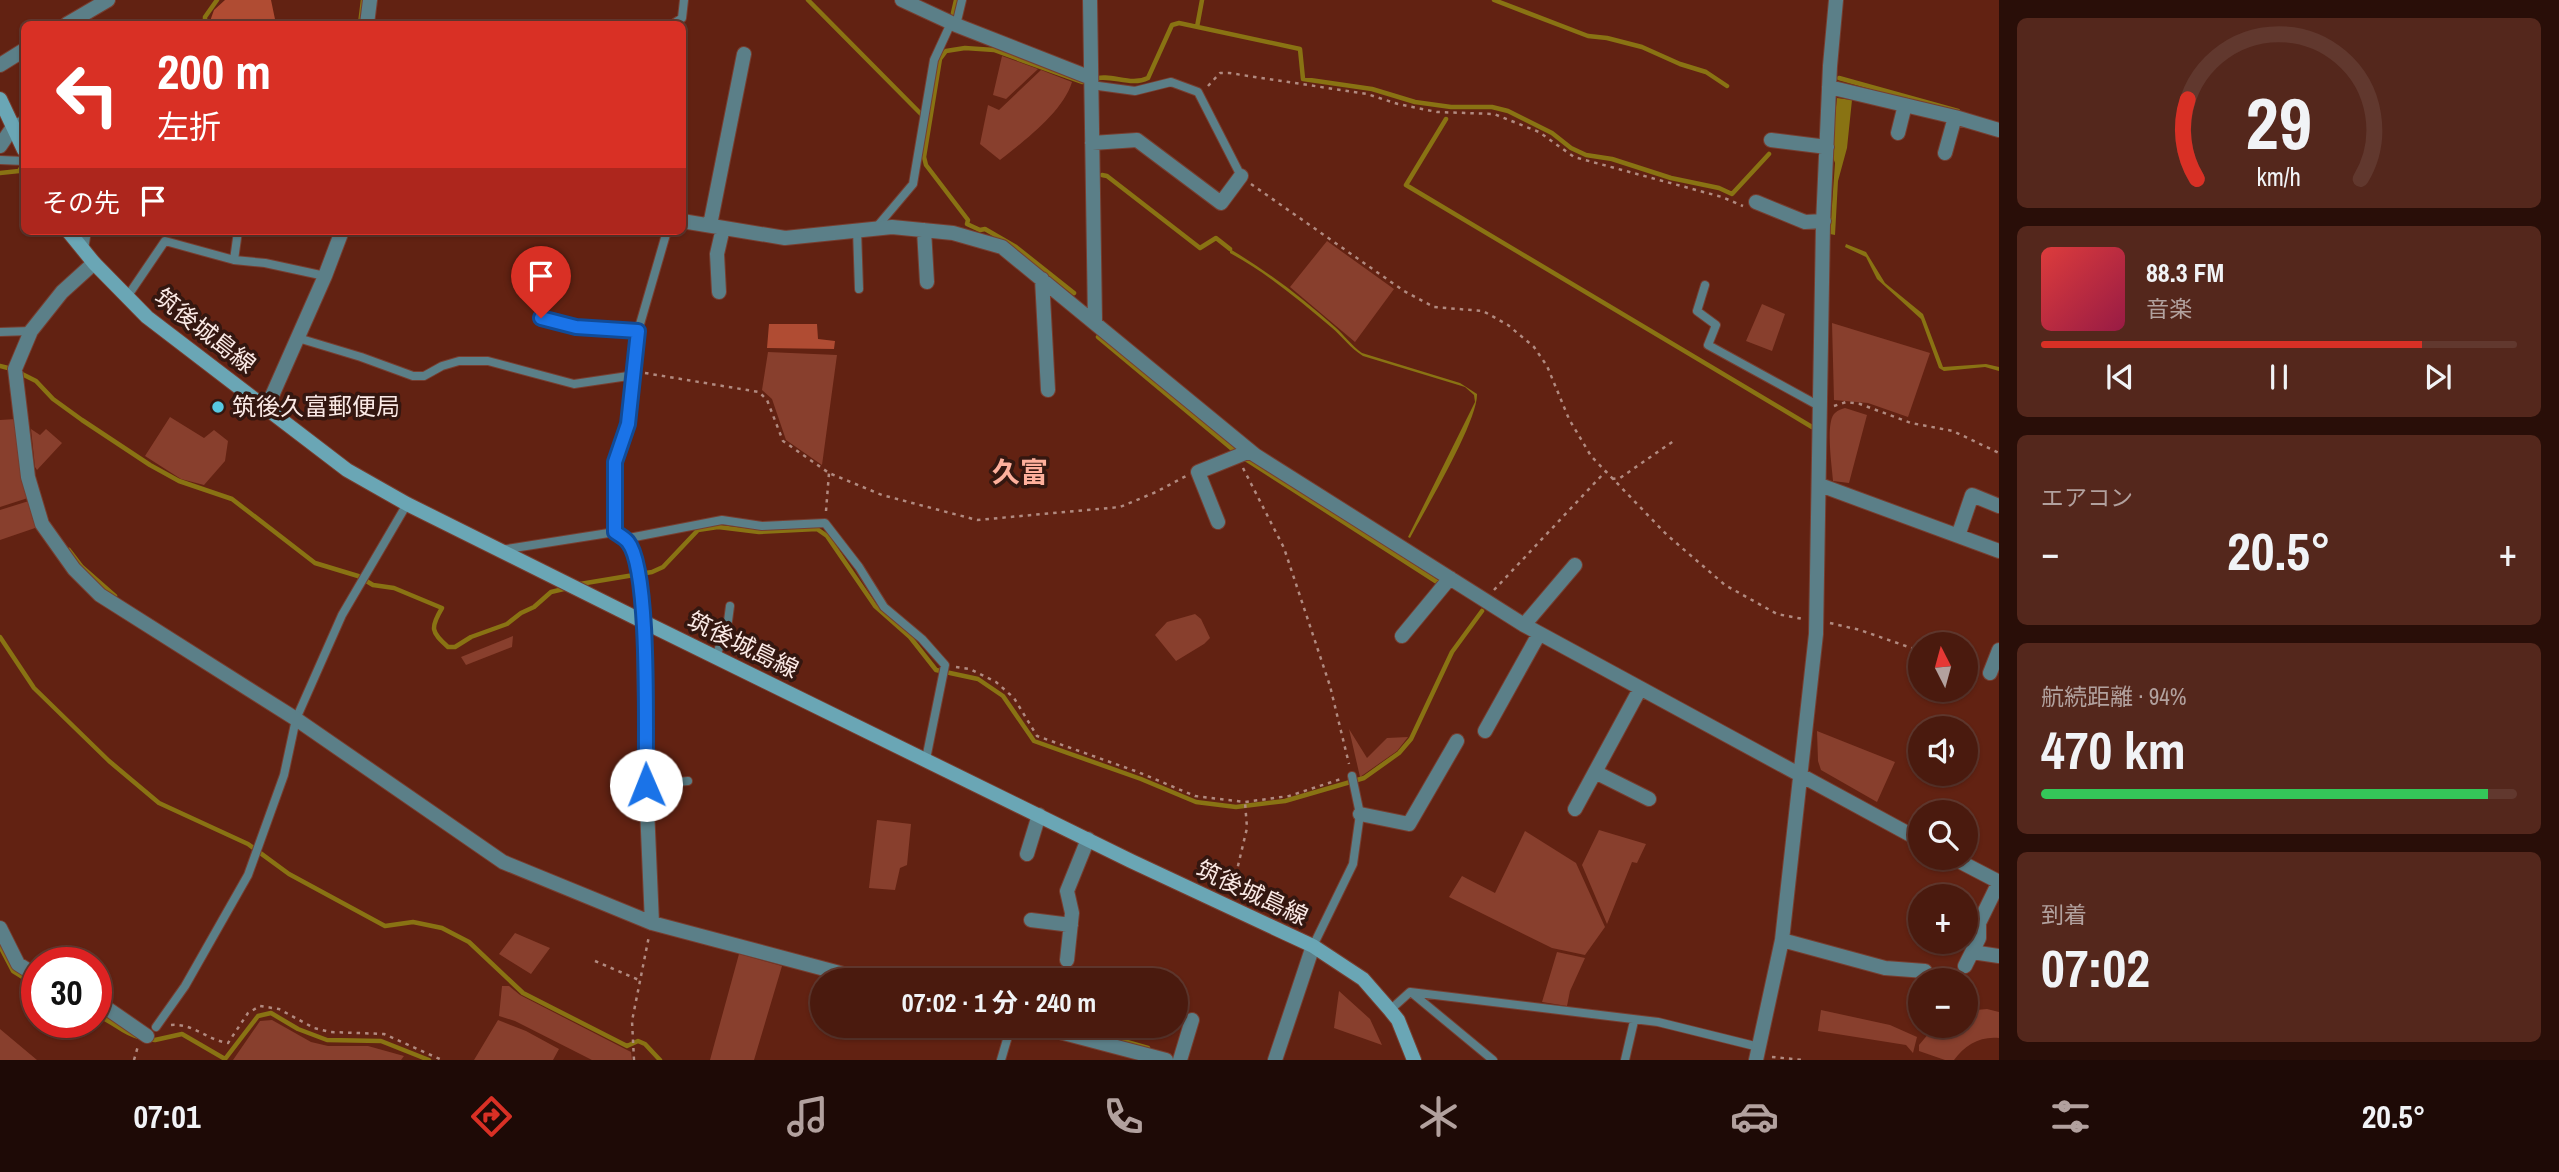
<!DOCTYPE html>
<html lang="ja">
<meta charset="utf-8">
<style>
:root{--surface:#4a1a0e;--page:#54271c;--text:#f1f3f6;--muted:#b2a19e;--line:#61382e;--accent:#d93025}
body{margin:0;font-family:"Archivo Narrow","Noto Sans JP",sans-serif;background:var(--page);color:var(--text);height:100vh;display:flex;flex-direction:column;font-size:26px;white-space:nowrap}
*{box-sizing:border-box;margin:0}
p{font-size:23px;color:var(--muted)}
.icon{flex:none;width:38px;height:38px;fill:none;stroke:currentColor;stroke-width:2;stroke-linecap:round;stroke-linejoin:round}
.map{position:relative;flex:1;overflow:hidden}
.side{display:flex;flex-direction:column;gap:18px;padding:18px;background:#290e08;width:560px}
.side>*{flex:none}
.hud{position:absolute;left:21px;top:21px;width:665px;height:214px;border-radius:10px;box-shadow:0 2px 5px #0004,0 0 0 2px var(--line);background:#d93025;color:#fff;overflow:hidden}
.needle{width:46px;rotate:354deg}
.controls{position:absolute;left:1908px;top:632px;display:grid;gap:14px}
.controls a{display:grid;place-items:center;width:70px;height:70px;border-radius:50%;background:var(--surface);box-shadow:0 2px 5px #0004,0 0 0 2px var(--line);font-size:35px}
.speed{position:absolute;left:21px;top:947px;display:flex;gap:14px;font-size:35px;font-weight:700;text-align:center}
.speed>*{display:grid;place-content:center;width:91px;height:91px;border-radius:50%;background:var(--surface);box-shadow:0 2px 5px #0004,0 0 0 2px var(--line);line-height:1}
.speed .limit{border:10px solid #d22;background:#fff;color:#111}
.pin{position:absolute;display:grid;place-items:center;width:60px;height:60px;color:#fff;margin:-72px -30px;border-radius:50% 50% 50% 0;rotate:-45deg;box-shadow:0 0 7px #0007}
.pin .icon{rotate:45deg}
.me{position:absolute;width:77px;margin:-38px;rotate:359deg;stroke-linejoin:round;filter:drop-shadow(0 0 5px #0008)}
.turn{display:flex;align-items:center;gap:24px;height:147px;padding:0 21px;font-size:32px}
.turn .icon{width:91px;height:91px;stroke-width:2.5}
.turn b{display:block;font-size:49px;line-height:60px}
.then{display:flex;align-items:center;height:66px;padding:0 21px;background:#0003;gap:14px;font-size:26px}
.big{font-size:52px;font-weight:700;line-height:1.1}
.side .card{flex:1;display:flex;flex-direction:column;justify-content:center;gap:10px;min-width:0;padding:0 24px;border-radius:10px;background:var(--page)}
.side .dial{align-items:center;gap:0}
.dial svg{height:182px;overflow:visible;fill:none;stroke:var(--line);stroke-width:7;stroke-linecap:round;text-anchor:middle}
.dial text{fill:var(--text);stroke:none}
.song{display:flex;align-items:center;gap:21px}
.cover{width:84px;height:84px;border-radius:10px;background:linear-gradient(135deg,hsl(0 70% 55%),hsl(340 70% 35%))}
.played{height:7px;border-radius:4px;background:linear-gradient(90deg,var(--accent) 80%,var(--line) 80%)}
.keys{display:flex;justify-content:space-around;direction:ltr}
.heat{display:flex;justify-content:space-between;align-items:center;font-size:38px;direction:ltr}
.charge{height:10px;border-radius:5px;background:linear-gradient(90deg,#34c759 94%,var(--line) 0)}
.trip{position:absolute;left:810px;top:968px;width:378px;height:70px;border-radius:35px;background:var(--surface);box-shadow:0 2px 5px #0004,0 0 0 2px var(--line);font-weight:700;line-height:70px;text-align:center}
.tabs{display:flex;height:112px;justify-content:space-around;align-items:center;background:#1e0a06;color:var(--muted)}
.tabs .icon{width:49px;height:49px}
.tabs .active{color:var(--accent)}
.tabs b{font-size:32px;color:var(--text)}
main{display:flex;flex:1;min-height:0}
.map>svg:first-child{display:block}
.green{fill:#883f2d}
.forest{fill:#b04c33}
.water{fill:#897313}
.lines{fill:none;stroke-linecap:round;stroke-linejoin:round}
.stream{stroke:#897313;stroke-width:4.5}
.lane-casing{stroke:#773e30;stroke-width:10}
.street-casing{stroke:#773e30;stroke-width:16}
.secondary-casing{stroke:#773e30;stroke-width:16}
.path{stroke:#b18a80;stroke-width:2.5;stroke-dasharray:3.5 5;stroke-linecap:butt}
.lane{stroke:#5b7f88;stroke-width:8}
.street{stroke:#5b7f88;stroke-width:14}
.secondary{stroke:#6aa6b5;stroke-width:14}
.route-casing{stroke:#114b97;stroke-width:18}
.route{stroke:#1a73e8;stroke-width:12}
.poi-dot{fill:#57c9e2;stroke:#341710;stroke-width:2.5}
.labels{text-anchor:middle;stroke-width:7;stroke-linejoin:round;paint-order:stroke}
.street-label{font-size:24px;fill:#fae9e5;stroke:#341710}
.poi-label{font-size:24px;fill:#fae9e5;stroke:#341710;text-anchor:start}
.quarter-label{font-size:28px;font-weight:bold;fill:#feb09c;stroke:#341710}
</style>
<main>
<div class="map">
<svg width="1999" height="1060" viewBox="0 0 1999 1060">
<rect width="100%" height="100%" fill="#622212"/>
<!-- green -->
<path class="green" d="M1002,56L1038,69L1006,99L993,95Z
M1041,70L1072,82C1063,112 1024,141 1000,160L980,144L988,105L999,110Z
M1327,241L1394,289L1355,342L1290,287Z
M1762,304L1785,314L1772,351L1746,341Z
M1832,323L1930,353L1908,417L1868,403L1834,400Z
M768,352L837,355L822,465L786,440L772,399L762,390Z
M1845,408L1867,415L1849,483L1833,481C1832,467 1825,421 1835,413C1838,410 1842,409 1845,408Z
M170,417L204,438L214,430L228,441L225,461L204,485L181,479L145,456Z
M16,419L31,497L0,507V420Z
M31,429L40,435L46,429L62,443L37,470L35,467Z
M32,500L38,527L0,540V510Z
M1195,614L1201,619L1210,638L1204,644L1176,661L1155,635L1167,622Z
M513,636L512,647L466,665L461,657Z
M1349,729L1367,758L1387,738L1408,737L1397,751L1360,777Z
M1817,731L1895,762L1877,802L1821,770L1818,761Z
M877,820L911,824L907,865L900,868L895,890L869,888Z
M1599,830L1646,844L1637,863L1632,862L1607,924L1582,865Z
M1525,831L1576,863L1605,927L1585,955L1552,948L1449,897L1462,876L1495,893Z
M515,933L550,948L531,974L499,954Z
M1557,952L1585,958L1570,991L1567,1006L1542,1002Z
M739,954L782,966L754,1060H710Z
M502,986H509L520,995L631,1052L632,1060H592L515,1021L499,1016Z
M1339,991L1370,1019L1382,1045L1334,1028Z
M1987,1009L1999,1012V1038C1980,1036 1965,1045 1954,1060H1945L1919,1051V1045L1935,1026H1965V1011Z
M1821,1010L1890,1025L1917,1037L1913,1053L1906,1045L1818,1031Z
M272,1020L311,1042L328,1046H368L404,1056L401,1060H233L260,1021Z
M498,1020L526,1031L559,1049L553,1060H474Z
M0,1029L37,1060H0Z"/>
<!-- forest -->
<path class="forest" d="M225,0H271L276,24H209L214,10Z
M769,324H817L818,339L835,341L834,349L767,348Z"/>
<!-- water -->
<path class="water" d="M1837,98L1852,100L1847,148L1838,181L1835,235L1830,234L1835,163L1831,152Z
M1846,244L1866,252L1885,283L1923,314L1943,367L1986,364L1999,367V371L1985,367L1944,371L1939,368L1921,319L1877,279L1866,257L1845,247Z
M1230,249C1267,271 1303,298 1335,327C1344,335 1351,345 1362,353L1460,383L1477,394C1478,421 1425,510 1410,538L1408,537L1475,402L1474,395L1465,387L1363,356C1350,348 1343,337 1331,327C1299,300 1267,273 1230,253Z"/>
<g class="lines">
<!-- stream -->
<path class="stream" d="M808,0L921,114
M1494,0L1588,36L1607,38L1642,47L1680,64L1706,72L1727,86
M953,13L956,0
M205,24V17L217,0
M360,24L363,0
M1197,27L1202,0
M1839,78L1958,111
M1093,79C1111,73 1130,87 1148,78L1172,25L1179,23L1300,49L1303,79L1372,89L1415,102L1451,107H1492L1508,111L1552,133L1571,148L1586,155L1612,159L1671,178L1719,188L1732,194L1769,154
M1446,119L1406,185L1812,427
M0,173L19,171L24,163
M1102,175L1107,176L1200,248L1216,238L1230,249
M1074,293L1016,247L985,229L980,230L967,224L968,220L926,165L924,157L940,59L946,51L965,48L994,50L1082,82L1085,81
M1098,337L1237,453
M0,366L8,368
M22,374L36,381L53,399L82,420L150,465L179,481L232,499L315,563L358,576L373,585L394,588L442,608C430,628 431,632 448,647H455L471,637L507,624L521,613L534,607L551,592L568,588
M1244,458L1437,582
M69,550L82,567L115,596
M580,584L652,572L663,567L698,530L718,527L759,532L817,529L827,536L875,606L910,637L936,670L978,679L1003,696L1034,741L1141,779L1196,802L1236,807L1285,801L1364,778L1399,753L1411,739L1452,652L1482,611
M0,637L34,688L109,761L159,803L248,844L289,874L385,926L413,922L442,928L469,942L523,993L627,1046L638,1041L645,1044L660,1060
M0,946L13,971L37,986
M868,975L887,980
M96,1015C112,1020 123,1034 139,1037
M1071,1026L1148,1048
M147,1039L155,1040L182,1034L225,1059L258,1016L271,1013L298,1029L327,1040L381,1041L429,1060"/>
<defs>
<path id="lane" d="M673,24L682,18L684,0
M956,25L962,0
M1091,85L1135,91L1171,82L1198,92L1241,176
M0,160L24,161
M875,229L913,184L934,60L951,23
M857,230L859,289
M84,249L87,231
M234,260L238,231
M1705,285L1697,311L1716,325L1708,345L1821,407
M127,297L165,241L234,260L265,263L325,276
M540,318L576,327L638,331
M0,332L31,331
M298,338L361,357L413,376H424L442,366L459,361H488L574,384L635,375
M615,532V462L628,424L638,331L667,231
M624,539L722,520L762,526L825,523L859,567L884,607L922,639L945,665L926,759
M501,550L615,532L629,543L638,574L644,622
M716,657L728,621L730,606
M646,785L688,781
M1313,946L1353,864L1360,814L1352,776
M1412,993L1493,1060
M1390,1010L1410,992L1658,1022L1759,1047
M156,1027L185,986L248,875L284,775L296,719L342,615L407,504
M1001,1060L1011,1026
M1625,1060L1634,1021"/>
<path id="street" d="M902,0L956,25L1091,78
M1090,0L1095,321
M67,24L108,0
M367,24L370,0
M0,65L24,50
M1829,87L1955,117L1999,130
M1898,133L1905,105
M1771,140L1827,147
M1092,143L1137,140L1221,203L1241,176
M0,146L13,127L24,123
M1945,153L1955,117
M1756,202L1805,222L1824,221
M682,221L785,238L892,227L953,233L1002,247L1255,455L1524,625L1920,840
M710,225L744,54
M924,230L927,282
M94,263L62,292L31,331L15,369L28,477L42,524L74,569L100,595L296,719L503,862L652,923L866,980
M1042,279L1048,390
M719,292L717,254L723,228
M267,407L325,276L342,231
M1820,485L1999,551
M1218,522L1198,472L1250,451
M1958,536L1972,495L1999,506
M644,622L646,785L652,923
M1524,625L1575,565
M1402,636L1450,578
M1990,673L1999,650
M1485,731L1539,634
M1595,772L1649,799
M1575,809L1640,689
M1360,814L1409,824L1457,741
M1027,854L1039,815
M1953,858L1999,882
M1031,920L1071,925
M0,928L18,964L37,976
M1782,940L1885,968L1925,971
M1972,952L1999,956
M1067,960L1072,913L1067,891L1088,839
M1965,966L1979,938V923L1999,882
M96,1006L108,1009L147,1036
M1037,1026L1166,1060
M1180,1060L1192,1020
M1275,1060L1313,946
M1756,1060L1782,940L1816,634L1823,224L1830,66L1836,0"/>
<path id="secondary" d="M0,99L24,150
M68,231L94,263L147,317L347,470L407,504L644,622L1131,861L1313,946L1363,979L1390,1010L1398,1020L1414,1060"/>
</defs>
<!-- lane casing -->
<use href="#lane" class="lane-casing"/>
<!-- street casing -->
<use href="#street" class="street-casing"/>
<!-- secondary casing -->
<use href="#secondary" class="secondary-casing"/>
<!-- path -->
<path class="path" d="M1208,86L1220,73H1229L1367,94L1398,104L1437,112L1494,114L1539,132L1574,157L1722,197L1743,206
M1251,184L1404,291L1434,307L1483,311L1508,325L1534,347L1547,366L1569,419L1591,456L1667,535L1725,585L1777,614L1803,619
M645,373L759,392L767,400L783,441L829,473L882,495L977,520L1120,507L1156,492L1186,476
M1834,406L1846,402L1860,404L1911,423L1953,431L1999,453
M1243,468L1284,548L1330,686L1349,764
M1612,479L1620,478L1675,440
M826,511L829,473
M1494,590L1605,472
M1830,623L1860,630L1920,651
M956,667L970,669L996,682L1014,698L1037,736L1138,772L1195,796L1245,802L1289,796L1341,779
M1965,667L1975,671
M1232,891L1247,828L1245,802
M595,961L639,980
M171,1025C193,1023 207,1040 228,1043L248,1013L260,1006L279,1009L314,1028L330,1032L384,1034L442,1060
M1772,1057L1804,1060
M134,1060L138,1046
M634,1060L632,1021L649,936"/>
<!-- lane -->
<use href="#lane" class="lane"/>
<!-- street -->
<use href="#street" class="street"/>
<!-- secondary -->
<use href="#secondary" class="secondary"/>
</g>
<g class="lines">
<defs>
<path id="route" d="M541,318L576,327L638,331L628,424L615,462V532C619,535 625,538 628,542C651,570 645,742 646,785"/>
</defs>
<!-- route casing -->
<use href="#route" class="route-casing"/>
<!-- route -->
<use href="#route" class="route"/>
</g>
<!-- markers -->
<circle class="poi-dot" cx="218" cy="407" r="7"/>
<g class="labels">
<!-- street labels -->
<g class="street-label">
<text transform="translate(205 331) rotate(38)" y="8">筑後城島線</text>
<text transform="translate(743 645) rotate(26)" y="8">筑後城島線</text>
<text transform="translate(1252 893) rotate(25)" y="8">筑後城島線</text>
</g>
<!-- poi labels -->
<g class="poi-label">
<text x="232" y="415">筑後久富郵便局</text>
</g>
<!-- quarter labels -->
<g class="quarter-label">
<text x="1020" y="482">久富</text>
</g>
</g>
</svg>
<div class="controls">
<a><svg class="needle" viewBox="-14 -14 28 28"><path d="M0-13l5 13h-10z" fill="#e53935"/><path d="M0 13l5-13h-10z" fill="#b2a19e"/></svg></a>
<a><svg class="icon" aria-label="sound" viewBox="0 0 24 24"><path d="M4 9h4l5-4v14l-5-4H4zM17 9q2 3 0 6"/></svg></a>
<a><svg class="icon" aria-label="search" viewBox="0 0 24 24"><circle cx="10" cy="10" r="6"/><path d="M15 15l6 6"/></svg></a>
<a>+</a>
<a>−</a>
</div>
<div class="speed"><div class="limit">30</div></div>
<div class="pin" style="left:541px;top:318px;background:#d93025"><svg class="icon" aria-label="arrive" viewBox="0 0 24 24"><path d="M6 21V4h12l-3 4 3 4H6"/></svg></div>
<svg class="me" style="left:646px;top:785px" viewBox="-20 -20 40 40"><circle r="19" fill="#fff"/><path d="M0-13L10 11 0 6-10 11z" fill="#1a73e8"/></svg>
<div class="trip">07:02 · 1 分 · 240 m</div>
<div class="hud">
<div class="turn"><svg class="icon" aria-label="left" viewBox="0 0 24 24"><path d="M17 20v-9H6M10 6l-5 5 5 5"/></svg><div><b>200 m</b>左折</div></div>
<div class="then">その先<svg class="icon" aria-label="arrive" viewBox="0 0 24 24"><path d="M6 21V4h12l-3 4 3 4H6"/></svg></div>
</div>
</div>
<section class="side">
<div class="card dial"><svg viewBox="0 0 100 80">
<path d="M14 69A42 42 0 1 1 86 69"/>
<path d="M14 69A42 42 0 0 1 10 34" stroke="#d93025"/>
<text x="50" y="56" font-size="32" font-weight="700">29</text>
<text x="50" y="72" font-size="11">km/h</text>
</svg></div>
<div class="card">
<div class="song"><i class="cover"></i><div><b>88.3 FM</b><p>音楽</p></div></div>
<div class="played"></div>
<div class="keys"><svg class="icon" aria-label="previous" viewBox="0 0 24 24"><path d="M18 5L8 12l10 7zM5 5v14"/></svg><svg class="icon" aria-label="pause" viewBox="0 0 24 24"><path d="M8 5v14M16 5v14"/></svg><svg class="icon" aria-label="next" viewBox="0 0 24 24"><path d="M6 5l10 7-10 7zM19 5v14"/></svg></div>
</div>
<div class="card"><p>エアコン</p>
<div class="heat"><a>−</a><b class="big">20.5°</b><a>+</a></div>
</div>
<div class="card"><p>航続距離 · 94%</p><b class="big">470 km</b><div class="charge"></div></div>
<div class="card"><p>到着</p><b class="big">07:02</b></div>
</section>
</main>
<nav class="tabs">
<b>07:01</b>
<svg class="icon active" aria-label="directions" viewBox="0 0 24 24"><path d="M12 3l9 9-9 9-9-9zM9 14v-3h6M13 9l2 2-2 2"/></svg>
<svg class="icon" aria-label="music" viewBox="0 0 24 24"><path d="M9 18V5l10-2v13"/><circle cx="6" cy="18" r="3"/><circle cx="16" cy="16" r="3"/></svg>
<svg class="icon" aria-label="phone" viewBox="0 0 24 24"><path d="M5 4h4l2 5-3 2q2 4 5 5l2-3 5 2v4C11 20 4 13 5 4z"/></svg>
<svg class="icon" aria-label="climate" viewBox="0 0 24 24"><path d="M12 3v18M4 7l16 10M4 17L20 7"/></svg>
<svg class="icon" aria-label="car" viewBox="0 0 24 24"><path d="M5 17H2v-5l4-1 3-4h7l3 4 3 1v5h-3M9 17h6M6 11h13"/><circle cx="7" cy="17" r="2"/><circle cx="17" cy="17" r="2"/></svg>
<svg class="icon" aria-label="filters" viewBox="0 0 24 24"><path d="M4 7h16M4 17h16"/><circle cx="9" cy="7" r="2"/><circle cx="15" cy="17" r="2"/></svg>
<b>20.5°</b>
</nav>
